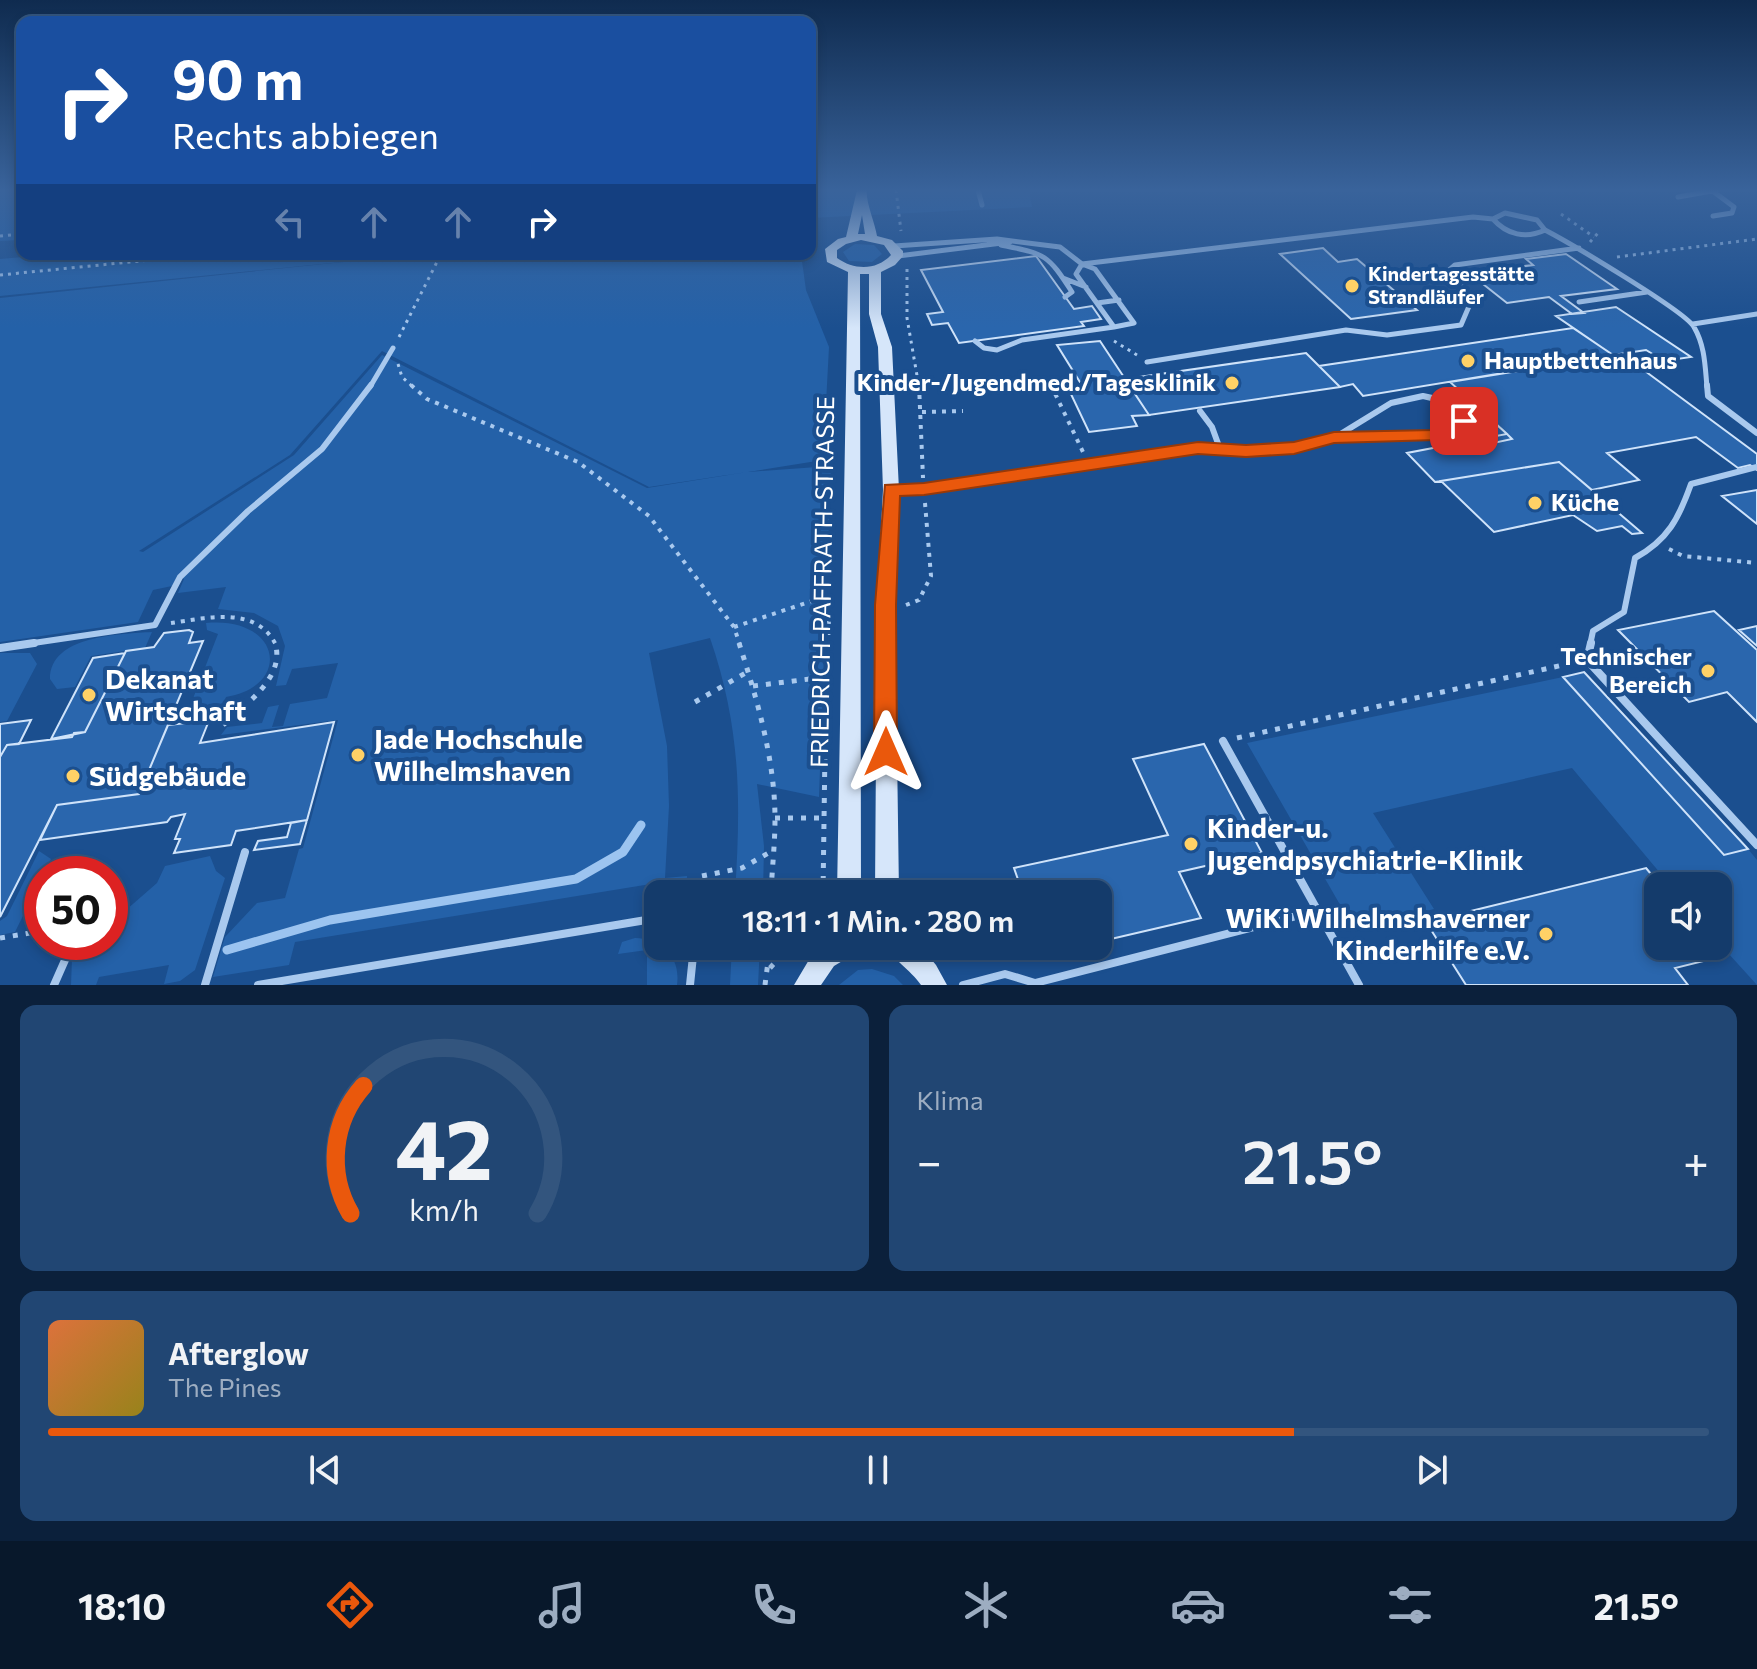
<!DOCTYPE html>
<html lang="de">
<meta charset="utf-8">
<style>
:root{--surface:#143b6b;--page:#214673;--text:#f1f3f6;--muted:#9dadc1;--line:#33557e;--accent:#ea580c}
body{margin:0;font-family:Commissioner,sans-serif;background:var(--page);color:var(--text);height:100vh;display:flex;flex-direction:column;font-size:30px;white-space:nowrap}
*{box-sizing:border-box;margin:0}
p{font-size:26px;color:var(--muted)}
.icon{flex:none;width:44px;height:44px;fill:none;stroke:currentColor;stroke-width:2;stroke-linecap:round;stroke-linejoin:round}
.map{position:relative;height:985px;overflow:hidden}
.details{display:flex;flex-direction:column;gap:20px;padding:20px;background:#0b203b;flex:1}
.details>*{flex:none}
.hud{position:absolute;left:16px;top:16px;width:800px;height:244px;border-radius:16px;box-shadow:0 4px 12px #0003,0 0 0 2px var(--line);background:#1a4fa0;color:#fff;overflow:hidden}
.buttons{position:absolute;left:1644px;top:872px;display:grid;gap:16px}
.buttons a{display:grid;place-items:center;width:88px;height:88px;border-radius:16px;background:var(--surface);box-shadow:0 4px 12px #0003,0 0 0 2px var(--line);font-size:40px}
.speed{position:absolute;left:24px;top:856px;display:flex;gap:16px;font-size:40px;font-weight:700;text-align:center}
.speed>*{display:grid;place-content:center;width:104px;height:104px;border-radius:50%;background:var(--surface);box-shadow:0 4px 12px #0003,0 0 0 2px var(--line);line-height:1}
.speed .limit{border:12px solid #d22;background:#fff;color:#111}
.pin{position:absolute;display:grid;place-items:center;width:68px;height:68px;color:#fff;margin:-34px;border-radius:16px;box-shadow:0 4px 12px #0006}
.me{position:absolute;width:88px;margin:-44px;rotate:0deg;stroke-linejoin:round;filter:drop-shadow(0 0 6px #0008)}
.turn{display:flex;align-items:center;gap:28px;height:168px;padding:0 24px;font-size:36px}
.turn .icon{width:104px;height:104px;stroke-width:2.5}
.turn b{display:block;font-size:56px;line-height:68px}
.lanes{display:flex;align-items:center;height:76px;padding:0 24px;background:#0003;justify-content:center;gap:40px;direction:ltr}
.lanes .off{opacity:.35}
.big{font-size:60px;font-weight:600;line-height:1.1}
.details .card{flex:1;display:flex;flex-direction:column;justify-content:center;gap:12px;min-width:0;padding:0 28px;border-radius:16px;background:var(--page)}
.details .dial{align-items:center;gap:0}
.dial svg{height:208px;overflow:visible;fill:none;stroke:var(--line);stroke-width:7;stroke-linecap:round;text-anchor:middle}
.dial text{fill:var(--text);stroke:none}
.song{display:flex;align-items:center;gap:24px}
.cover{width:96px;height:96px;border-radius:12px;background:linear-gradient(135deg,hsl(20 70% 55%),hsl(50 70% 35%))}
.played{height:8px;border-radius:4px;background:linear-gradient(90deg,var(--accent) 75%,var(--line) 75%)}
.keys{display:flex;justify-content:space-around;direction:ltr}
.heat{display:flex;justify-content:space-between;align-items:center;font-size:44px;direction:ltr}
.details .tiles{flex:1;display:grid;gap:20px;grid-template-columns:1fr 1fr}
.card:last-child{grid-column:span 2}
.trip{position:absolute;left:644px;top:880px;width:468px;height:80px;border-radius:16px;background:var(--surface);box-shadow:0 4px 12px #0003,0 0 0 2px var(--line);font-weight:600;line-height:80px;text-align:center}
.dock{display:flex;height:128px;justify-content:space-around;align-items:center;background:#08182b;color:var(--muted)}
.dock .icon{width:56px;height:56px}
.dock .on{color:var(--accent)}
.dock b{font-size:36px;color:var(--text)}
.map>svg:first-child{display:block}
.green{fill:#2461a8;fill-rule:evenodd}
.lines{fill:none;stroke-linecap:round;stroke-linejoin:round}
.stream-far1{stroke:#9cc4f0;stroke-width:5}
.stream{stroke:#9cc4f0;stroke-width:9}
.building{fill:#2a66ad;stroke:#cfe3fa;stroke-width:2}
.path-far2{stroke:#a9c9ee;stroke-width:3;stroke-dasharray:3 5;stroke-linecap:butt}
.path-far1{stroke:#a9c9ee;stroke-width:4;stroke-dasharray:4 6;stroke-linecap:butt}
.path{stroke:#a9c9ee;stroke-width:5;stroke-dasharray:5 8;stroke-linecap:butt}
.service-far2{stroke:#a9c9ee;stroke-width:5}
.service-far1{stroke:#a9c9ee;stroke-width:6}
.service{stroke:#a9c9ee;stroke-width:8}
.secondary{fill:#d6e6fa;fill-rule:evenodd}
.route{fill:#ea580c;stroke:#983908;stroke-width:2}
.poi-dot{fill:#ffd166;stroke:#1b4f8f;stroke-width:3}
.labels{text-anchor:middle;stroke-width:8;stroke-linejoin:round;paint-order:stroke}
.far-poi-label{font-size:20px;font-weight:bold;fill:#fff;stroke:#1b4f8f;text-anchor:start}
.poi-label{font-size:24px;font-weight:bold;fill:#fff;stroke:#1b4f8f;text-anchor:start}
.street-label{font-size:24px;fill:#fff;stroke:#1b4f8f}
.near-poi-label{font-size:28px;font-weight:bold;fill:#fff;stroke:#1b4f8f;text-anchor:start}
</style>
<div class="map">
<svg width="1757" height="985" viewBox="0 0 1757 985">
<rect width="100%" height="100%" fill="#1b4f8f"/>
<!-- green -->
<path class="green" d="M0,190H22V240L0,241Z
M810,190H1029L1032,207L810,218Z
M855,244L874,245L882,254L872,262L849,261L843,252Z
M57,254H801L806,290L829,347L823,460L748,472L831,466L819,797L757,784L764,846L763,894H735C741,800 741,728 710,638L649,653L667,746L669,806L665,878L687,876L686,894H664L663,882L295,942L289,965L213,977L225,937L257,903L285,898L299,849L303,848L338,720L221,735L227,727L262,723L268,707L279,705L272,727L283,726L290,704L327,698L338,663L292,669L286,685L276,686L285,646L278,626L254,613L218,609L226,587L178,593L184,579L179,574L172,586L153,590L138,622L0,642V298L372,259L0,296V259ZM382,351L649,487L747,472L647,488L382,355L294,455L143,552L139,551L290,455Z
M206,623C281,616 293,686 226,697L221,710L187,714L218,634L207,630Z
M152,632L145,648L91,656L75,687L57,689L50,679C50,635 121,634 152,632Z
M0,653H30L37,664L7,721L0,722Z
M1563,677L1724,855L1748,849L1757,860V985L1718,942V886H1671L1572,768L1373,813L1434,909L1354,929L1247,743Z
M39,851L51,859L15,932L0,935V921L7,916Z
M210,856L216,871L225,878L195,970L180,981L164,984L169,965L99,977L96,985H71L72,959L91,942H110V924L157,883L165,866Z
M635,938C661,939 681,956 677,985H647V950L618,954L622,942Z
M732,946H760L758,985H730Z
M872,969L894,976L903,985H839L858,970Z"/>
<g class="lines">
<!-- stream-far1 -->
<path class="stream-far1" d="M978,190L982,205"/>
<!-- stream -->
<path class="stream" d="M227,950L330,920L576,879L623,852L641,825"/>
</g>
<!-- building -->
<path class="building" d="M1323,248L1338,262L1357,259L1417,310L1351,319L1280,254Z
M1566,254L1617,289L1561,296L1584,313L1572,314L1549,297L1507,303L1469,273L1533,265L1526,259Z
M1036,256L1074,309L1092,306L1101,319L1081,322L1084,326L959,343L948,323L932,325L927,314L943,312L921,270Z
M1616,307L1691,357L1664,361L1646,350L1613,355L1556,316Z
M1573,328L1613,355L1363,396L1353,384L1340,387L1319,366Z
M1100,341L1149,415L1132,416L1137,426L1089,432L1069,390L1083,387L1057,345Z
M1306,353L1340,387L1149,415L1125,379Z
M1622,354L1757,454V470L1750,465L1738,468L1696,437L1607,453L1639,480L1592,490L1559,462L1435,482L1407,453L1507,434L1450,382Z
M1496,424L1507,434L1512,439L1489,444Z
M1559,462L1642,533L1632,534L1622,526L1597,531L1573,515L1494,532L1441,481Z
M1757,490V524L1722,496Z
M1714,611L1757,650V722L1727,692L1689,702L1618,630Z
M1757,626V646L1739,630Z
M189,630L193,632L189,643L203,641L139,794L57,805L0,917V757L7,745L72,737L74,733L85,732L126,651L154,647L164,633Z
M125,653L85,732L51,739L93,658Z
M1584,672L1748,849L1724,855L1563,677Z
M31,720L19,744L7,745L0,757V724Z
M205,721L208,723L200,743L334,722L307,820L236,831L231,845L174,853L180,839H175L185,814L171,817L167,822L40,840L57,805L139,794L168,725Z
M1204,744L1262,853L1179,872L1201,918L1098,942V894H1023L1014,868L1168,835L1133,759Z
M307,820L300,844L254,850L258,841L287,837L291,823Z
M1646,868L1661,886H1658V946H1711L1720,957L1675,968L1688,985H1466L1426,922Z
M1040,946H1080L1043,954Z"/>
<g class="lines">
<!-- path-far2 -->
<path class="path-far2" d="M896,190L901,231
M1561,214L1594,237
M0,236L22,234
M1590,242L1599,232
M1617,257L1757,239
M907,269V318L919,387
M0,275L210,254
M399,337L441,254
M1114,341L1137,355
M398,364L402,377L413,387
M1052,387L1051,384L1072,381L1078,385"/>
<!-- path-far1 -->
<path class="path-far1" d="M411,385L427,399L578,462L649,516L734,627L740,645
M919,385L923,478
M1051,385L1083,452
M922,412L963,411
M1669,549L1683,556L1757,563
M906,605L919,600L931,576L925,503
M171,623C207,618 256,605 276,645
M734,627L818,599L833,607
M828,645L829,618"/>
<!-- path -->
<path class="path" d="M739,643C757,699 775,760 775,819C775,844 772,869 771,894
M753,686L826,677L828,643
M695,702L749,671
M223,725C245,705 286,677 275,643
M1237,738L1572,663
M775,818H824
M702,876L742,868L772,851
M823,894L826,677
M0,938L42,931
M770,968L790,946
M765,985L770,946"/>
<!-- service-far2 -->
<path class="service-far2" d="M1678,197L1717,190
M1505,213L1537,220L1545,230C1526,239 1507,235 1493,219Z
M1713,216L1732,213L1734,207L1714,192
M1545,230C1568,242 1685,311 1694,327C1705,346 1705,366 1707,387
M1001,245C1045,254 1047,253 1072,292L1065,297
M894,246L997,239L1060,247L1082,264
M898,256L1010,242
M1082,264L1095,269L1134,323L1114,327L1076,274Z
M1082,264L1473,217L1493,219
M1063,278L1086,287
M1579,302L1647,292
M1097,303L1119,300
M1693,324L1757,314
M975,341L984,348L997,350L1022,340L1114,327
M1147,362L1346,330L1387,335L1461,325L1473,297L1447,272L1455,265L1579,248
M370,387L393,348"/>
<!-- service-far1 -->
<path class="service-far1" d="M1707,385L1708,396L1757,433
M1423,396C1439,399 1457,405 1464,421L1461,428L1436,435L1334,438L1391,403Z
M1200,411L1212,427L1220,449
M893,490L924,489L1198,448L1246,451L1294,448L1334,438
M20,645L155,625L180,577L248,511L322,449L371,385
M1590,645L1593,631L1624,612L1635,558C1668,540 1679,518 1691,484L1757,467"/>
<!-- service -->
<path class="service" d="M1591,643L1587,660L1757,845
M0,648L34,643
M1223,741L1359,985
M54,985L73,942
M205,985L245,852
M258,985L658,918
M690,985L694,946
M963,985L1005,974L1035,983L1316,911"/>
<!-- secondary -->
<path class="secondary" d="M857,190H867C865,200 875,223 877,236L892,240L903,251V256L895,265L881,272V314L892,347L899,490L895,605L899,894H875L877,605L883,490L878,347L869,314V274H860L861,894H837L848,272L827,262L825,249L838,239L846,237ZM862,215L865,234H858ZM861,240L884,245L891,255C876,271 854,270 837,258V250L846,244Z
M821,946H858L854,954L834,966L821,985H794L816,948Z
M885,946H920L936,965L947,985H921C911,970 890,957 885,946Z"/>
</g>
<!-- sky -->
<linearGradient id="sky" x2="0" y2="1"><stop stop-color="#0f2b4f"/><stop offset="0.58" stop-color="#39639b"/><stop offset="1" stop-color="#39639b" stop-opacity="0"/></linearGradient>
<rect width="1757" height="328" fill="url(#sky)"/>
<!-- route -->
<path class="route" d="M1464,415L1472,421L1467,432L1436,440L1334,443L1294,454L1246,457L1198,454L924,495L900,496L896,605L897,752L894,759L886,762L877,759L874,752L875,605L885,485L924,483L1198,442L1246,445L1294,442L1334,432L1435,430L1454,424L1458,417Z"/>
<!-- markers -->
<g class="poi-dot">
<circle cx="1352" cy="286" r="8"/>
<circle cx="1468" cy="361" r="8"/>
<circle cx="1232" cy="383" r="8"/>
<circle cx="1535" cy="503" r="8"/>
<circle cx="1708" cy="671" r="8"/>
<circle cx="89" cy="695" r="8"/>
<circle cx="358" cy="755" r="8"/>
<circle cx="73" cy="776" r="8"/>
<circle cx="1191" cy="844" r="8"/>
<circle cx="1546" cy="934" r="8"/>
</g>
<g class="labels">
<!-- far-poi labels -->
<g class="far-poi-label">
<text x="1368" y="281">Kindertagesstätte<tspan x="1368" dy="23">Strandläufer</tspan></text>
</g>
<!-- poi labels -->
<g class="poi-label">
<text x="1484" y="369">Hauptbettenhaus</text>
<text x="1216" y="391" text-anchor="end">Kinder-/Jugendmed./Tagesklinik</text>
<text x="1551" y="511">Küche</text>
<text x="1692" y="665" text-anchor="end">Technischer<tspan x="1692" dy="28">Bereich</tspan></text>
</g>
<!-- street labels -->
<g class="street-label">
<text transform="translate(823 582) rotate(-89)" y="8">FRIEDRICH-PAFFRATH-STRASSE</text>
</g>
<!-- near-poi labels -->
<g class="near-poi-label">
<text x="105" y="689">Dekanat<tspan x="105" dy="32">Wirtschaft</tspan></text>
<text x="374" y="749">Jade Hochschule<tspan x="374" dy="32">Wilhelmshaven</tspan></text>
<text x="89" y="786">Südgebäude</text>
<text x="1207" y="838">Kinder-u.<tspan x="1207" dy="32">Jugendpsychiatrie-Klinik</tspan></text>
<text x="1530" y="928" text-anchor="end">WiKi Wilhelmshaverner<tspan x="1530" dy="32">Kinderhilfe e.V.</tspan></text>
</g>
</g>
</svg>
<div class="buttons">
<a><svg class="icon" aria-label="sound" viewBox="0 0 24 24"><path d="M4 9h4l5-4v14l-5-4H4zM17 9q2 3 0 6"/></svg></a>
</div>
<div class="speed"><div class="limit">50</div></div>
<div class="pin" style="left:1464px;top:421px;background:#d93025"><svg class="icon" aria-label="arrive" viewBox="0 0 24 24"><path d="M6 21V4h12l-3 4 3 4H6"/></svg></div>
<svg class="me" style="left:886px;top:752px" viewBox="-20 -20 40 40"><path d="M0-17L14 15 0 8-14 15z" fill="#ea580c" stroke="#fff" stroke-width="4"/></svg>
<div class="trip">18:11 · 1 Min. · 280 m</div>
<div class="hud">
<div class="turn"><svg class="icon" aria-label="right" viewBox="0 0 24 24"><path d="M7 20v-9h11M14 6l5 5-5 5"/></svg><div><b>90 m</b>Rechts abbiegen</div></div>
<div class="lanes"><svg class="icon off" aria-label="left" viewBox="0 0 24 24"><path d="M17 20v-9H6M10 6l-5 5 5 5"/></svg><svg class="icon off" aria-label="ahead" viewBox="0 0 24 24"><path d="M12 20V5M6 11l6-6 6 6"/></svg><svg class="icon off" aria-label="ahead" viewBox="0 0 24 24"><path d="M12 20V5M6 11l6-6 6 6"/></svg><svg class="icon" aria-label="right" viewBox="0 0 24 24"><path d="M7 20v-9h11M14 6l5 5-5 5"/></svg></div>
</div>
</div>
<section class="details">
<div class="tiles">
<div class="card dial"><svg viewBox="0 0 100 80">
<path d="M14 69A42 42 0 1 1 86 69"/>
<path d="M14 69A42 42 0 0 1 19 20" stroke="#ea580c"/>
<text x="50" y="56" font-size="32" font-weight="700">42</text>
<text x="50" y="72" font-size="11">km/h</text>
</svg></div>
<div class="card"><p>Klima</p>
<div class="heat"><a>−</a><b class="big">21.5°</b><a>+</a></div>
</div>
<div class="card">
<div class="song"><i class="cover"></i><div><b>Afterglow</b><p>The Pines</p></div></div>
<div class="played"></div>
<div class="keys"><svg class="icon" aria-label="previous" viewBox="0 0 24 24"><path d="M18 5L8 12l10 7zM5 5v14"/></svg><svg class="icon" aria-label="pause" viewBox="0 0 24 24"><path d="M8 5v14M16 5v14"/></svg><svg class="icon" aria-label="next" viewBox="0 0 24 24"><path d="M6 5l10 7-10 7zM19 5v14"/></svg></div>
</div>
</div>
</section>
<nav class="dock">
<b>18:10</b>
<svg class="icon on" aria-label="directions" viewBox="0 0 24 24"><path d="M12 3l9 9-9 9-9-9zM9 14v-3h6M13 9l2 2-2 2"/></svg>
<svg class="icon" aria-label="music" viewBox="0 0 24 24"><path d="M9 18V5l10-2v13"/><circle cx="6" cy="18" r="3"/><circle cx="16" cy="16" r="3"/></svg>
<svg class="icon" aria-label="phone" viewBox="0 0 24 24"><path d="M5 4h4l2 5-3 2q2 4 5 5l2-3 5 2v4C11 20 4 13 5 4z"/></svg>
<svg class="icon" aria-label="climate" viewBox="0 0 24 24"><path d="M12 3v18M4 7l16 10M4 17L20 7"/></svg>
<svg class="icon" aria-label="car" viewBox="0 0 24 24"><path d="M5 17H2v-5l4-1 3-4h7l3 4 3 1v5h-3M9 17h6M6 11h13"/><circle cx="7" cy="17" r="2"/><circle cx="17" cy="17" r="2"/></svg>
<svg class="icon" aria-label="filters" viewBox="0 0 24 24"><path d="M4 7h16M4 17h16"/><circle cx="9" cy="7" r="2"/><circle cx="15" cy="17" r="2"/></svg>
<b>21.5°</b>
</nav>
